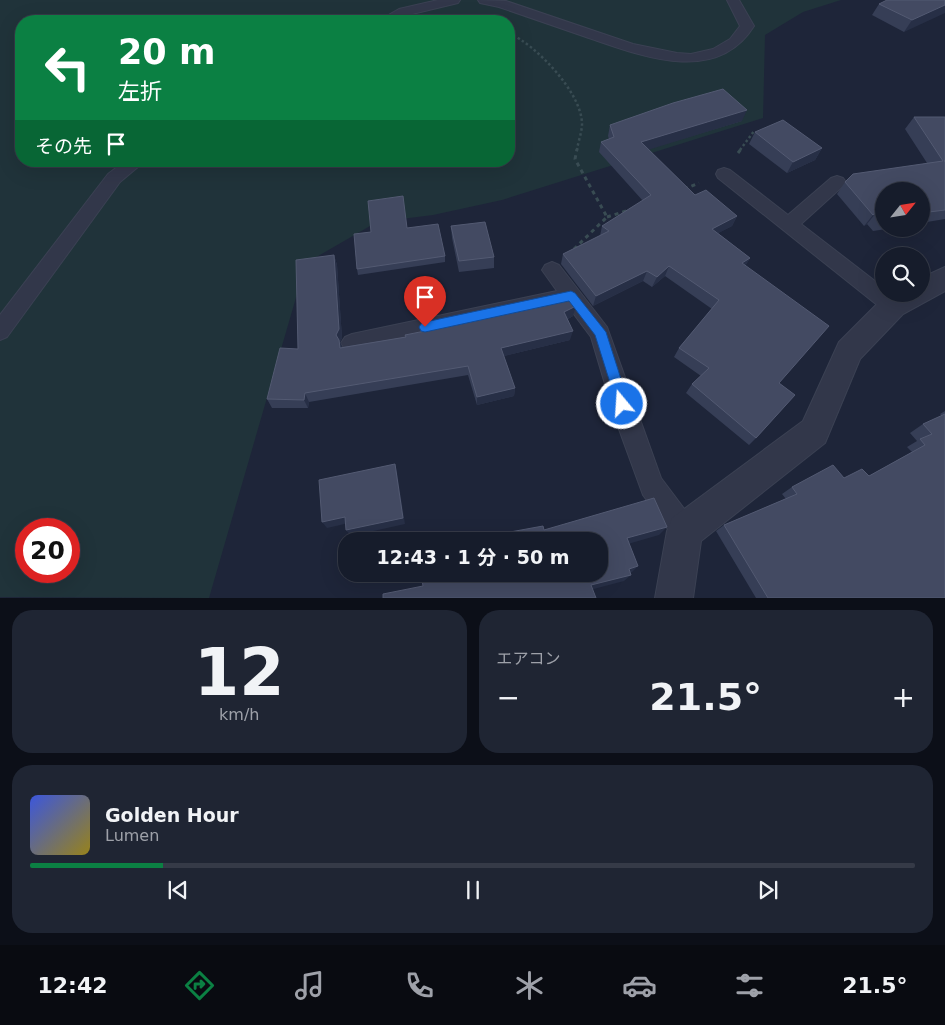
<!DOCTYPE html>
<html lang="ja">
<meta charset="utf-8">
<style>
:root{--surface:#161c2b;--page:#1f2533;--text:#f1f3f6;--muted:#9ea1a9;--line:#353a47;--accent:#0b8043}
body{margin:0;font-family:"DejaVu Sans","Noto Sans JP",sans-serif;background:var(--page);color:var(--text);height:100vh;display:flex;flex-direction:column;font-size:19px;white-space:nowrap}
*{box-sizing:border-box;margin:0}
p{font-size:16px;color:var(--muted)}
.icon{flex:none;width:28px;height:28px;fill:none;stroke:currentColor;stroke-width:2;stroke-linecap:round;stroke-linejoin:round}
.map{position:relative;height:598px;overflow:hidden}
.sheet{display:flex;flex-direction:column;gap:12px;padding:12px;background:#0c0f18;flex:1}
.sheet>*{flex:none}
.banner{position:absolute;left:15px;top:15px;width:500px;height:152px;border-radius:20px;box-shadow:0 5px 20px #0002,0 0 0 1px var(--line);background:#0b8043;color:#fff;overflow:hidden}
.needle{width:32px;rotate:60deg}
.tools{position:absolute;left:875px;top:182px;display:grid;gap:10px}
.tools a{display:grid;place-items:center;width:55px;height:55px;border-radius:50%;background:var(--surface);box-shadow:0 5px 20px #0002,0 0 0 1px var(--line);font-size:25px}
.speed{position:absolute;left:15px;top:518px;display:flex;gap:10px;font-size:25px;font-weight:700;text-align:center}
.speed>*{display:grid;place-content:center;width:65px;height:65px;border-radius:50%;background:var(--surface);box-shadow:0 5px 20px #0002,0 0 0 1px var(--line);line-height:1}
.speed .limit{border:8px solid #d22;background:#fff;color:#111}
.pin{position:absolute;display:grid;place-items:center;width:42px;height:42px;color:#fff;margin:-51px -21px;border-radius:50% 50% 50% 0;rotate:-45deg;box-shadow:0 0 5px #0007}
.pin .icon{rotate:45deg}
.me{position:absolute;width:55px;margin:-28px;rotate:342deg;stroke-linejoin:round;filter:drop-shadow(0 0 4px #0008)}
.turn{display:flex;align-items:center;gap:18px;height:105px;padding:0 20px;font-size:22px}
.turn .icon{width:65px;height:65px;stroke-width:2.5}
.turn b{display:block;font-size:35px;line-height:42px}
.then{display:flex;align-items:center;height:48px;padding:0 20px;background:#0003;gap:10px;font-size:19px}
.big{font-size:38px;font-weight:700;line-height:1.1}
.sheet .widget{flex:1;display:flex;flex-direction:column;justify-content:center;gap:8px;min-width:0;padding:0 18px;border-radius:20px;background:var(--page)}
.sheet .dial{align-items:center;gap:0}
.dial b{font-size:65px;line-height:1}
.song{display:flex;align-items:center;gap:15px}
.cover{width:60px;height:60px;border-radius:8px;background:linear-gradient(135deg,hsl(230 70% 55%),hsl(50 70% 35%))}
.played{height:5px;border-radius:2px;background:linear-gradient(90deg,var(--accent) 15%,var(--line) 15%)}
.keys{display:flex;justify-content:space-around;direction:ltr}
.heat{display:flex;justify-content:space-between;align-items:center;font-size:28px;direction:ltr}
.sheet .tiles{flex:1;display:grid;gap:12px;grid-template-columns:1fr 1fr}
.widget:last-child{grid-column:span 2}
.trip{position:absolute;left:338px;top:532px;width:270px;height:50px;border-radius:20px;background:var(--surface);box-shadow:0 5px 20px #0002,0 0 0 1px var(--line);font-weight:700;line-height:50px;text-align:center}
.tab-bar{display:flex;height:80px;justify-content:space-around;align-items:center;background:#090b11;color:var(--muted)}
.tab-bar .icon{width:35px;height:35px}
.tab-bar .current{color:var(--accent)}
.tab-bar b{font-size:22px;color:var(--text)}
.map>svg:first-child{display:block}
.green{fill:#20333a;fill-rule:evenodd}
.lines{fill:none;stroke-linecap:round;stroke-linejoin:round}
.service-casing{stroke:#3b4153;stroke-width:2}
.minor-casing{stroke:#3b4153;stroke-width:2}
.path-far1{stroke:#394c53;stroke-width:2.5;stroke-dasharray:2.5 2.5;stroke-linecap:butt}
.path{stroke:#394c53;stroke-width:3;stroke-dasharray:4 4;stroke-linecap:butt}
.service{fill:#32374a;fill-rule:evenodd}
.minor{fill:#32374a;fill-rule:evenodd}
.wall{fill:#363e56}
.shaded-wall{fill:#272f46}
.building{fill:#434a62;stroke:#535a72}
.route{fill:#1a73e8;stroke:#114b97}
</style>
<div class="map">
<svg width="945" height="598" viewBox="0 0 945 598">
<rect width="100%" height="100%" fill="#1e2539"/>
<!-- green -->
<path class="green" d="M0,0H841L803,12L765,35L763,118L502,200L433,215L377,222L306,263L209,598L0,597ZM21,21H509V161H21ZM26,529H69V571H26Z"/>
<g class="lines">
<defs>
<path id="service" d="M438,0H460L458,3L408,15L395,21H378L399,9Z
M478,0L506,1L633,44L677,53L691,54L713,49L730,39L740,26L727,0H739L754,26C716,87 639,55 586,37C557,27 528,17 499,7L480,3Z
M125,161H145L120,182L7,337L0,340V315L108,174Z
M724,168L730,170L788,215L831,178L837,176L843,178L846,182L843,186L801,224L884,288V294C893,294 899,297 903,306L900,312L893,314L886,312L718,178L716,174L718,170Z
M552,262L559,265L607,327L661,478L694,522L698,531L694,540L685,544L676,540L643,495L616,421L591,337L567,305L352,352L345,349L341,343L345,337L352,334L557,291L542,270L545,265Z"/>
<path id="minor" d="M945,267V291L903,314L860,359L825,443L701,541L693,598H655L667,531L672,518L803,421L839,342L883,298L892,294H921V278Z"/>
</defs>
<!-- service casing -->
<use href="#service" class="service-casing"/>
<!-- minor casing -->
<use href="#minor" class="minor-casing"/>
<!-- path-far1 -->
<path class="path-far1" d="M509,33C536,45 582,93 582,124C582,132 578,142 577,150
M740,150L754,131"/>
<!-- path -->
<path class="path" d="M738,153L741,149
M684,189L699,183
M607,217L632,209
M574,249L607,217L575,159L577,149"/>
<!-- service -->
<use href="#service" class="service"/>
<!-- minor -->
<use href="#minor" class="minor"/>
</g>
<!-- wall -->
<path class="wall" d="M945,0L904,32L872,15L879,4Z
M914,117H945V219L921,223V191H884V229H886L873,231L867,224L864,226L837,194L845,182L927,163L905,129Z
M742,121L648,149L695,195L737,216L732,226L718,233L750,258L745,266L779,383L756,438L749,445L686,393L692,384L701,376L674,357L679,348L712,309L665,276L652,287L643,281L593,306L561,264L563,254L600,236L602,226L643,201L599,152L601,142L609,139L608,136L610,125Z
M755,132L822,148L815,160L787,173L749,144Z
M451,226L494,257V268L459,272L452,238Z
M407,228L445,256V262L358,275L357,269Z
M334,255L337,265L342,338L340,342L342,347L406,337L454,325V323L576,306L573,316L568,319L570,340L504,356L515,388L514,396L477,405L468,375L309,402L308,408H272L267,399L298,349Z
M945,411V598H756L716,531L724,525L786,499L782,494L792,487L844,478L869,476L912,452L907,447L917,441L910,433L923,424L942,416L940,414Z"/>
<!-- shaded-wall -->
<path class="shaded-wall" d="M945,5V13L904,32L912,20Z
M747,110L742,121L638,153L641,142Z
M822,148L815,160L787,173L793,162Z
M876,213L867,224L864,226L873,215Z
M737,216L732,226L707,239L712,229Z
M334,255L337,265L342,338L340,342L343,349L340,348L336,335Z
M750,258L744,268L742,263Z
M669,266L665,276L652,287L657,277Z
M647,271L643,281L593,306L596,296Z
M576,306L573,316L562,322L564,312Z
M573,331L570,340L500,357L501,348Z
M515,388L514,396L477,405V397Z
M305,393L309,402L308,408L304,400Z
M395,464L397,472L405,524L351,536L346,530Z
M345,517L349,523L327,528L322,522Z
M667,527L659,535L621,546L627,538Z
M638,566L632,572L622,575L629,569Z
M631,575L624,581L586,591L591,585Z"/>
<!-- building -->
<path class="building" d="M887,0H945V5L912,20L879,4Z
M723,89L747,110L641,142L695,195L706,190L737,216L712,229L750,258L742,263L829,326L779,383L795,395L756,438L692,384L709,368L679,348L719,300L669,266L657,277L647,271L596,296L563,254L609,231L602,226L651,195L601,142L614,137L610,125L673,103Z
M914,117H945V160L944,161L945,162V210L921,213V191H884V219H882L876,213L873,215L845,182L853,174L943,161Z
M783,120L822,148L793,162L755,132Z
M403,196L407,228L438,224L445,256L357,269L354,234L371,232L368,201Z
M485,222L494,257L459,261L451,226Z
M334,255L339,329L336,335L339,340L340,348L406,337L405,335L455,325L454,323L568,297L576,306L564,312L573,331L501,348L515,388L477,397L468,366L305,393L304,400L267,399L280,348L298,349L296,260Z
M945,414V598H768L724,525L797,494L792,487L833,465L844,478L862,469L869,476L925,445L920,439L932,434L923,424Z
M395,464L403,518L346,530L345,517L322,522L319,480Z
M654,498L667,527L627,538L638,566L629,569L631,575L591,585L596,598H383V594L423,586L421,574H599V541H461L543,526L544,530Z"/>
<!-- route -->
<path class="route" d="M571,291L575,293L606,332L629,404L627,408L622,410L618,408L595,335L569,301L425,332L421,331L419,327L421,324L425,322Z"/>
</svg>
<div class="tools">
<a><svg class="needle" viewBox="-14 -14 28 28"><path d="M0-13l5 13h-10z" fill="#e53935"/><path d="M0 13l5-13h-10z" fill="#9ea1a9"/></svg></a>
<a><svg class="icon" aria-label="search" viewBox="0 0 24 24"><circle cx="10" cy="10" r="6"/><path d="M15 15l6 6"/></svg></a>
</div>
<div class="speed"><div class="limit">20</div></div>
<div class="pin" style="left:425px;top:327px;background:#d93025"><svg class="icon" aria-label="arrive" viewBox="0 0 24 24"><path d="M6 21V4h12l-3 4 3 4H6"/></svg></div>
<svg class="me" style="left:622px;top:404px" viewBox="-20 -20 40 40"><circle r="17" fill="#1a73e8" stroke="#fff" stroke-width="3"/><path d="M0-11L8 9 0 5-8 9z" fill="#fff"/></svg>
<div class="trip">12:43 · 1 分 · 50 m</div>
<div class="banner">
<div class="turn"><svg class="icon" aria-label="left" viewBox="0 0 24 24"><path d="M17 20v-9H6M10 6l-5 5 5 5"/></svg><div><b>20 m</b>左折</div></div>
<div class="then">その先<svg class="icon" aria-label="arrive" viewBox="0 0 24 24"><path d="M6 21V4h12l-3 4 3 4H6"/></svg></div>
</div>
</div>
<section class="sheet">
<div class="tiles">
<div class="widget dial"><b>12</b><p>km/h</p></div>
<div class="widget"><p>エアコン</p>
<div class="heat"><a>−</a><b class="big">21.5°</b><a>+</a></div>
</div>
<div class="widget">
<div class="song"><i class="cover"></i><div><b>Golden Hour</b><p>Lumen</p></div></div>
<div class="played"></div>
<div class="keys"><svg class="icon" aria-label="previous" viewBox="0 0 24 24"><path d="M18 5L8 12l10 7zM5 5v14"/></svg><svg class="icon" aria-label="pause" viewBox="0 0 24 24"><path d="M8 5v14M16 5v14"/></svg><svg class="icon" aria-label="next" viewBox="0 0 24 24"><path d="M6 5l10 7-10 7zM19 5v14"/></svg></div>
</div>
</div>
</section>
<nav class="tab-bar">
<b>12:42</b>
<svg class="icon current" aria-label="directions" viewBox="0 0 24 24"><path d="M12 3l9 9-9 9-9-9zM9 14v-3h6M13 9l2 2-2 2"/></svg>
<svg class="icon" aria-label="music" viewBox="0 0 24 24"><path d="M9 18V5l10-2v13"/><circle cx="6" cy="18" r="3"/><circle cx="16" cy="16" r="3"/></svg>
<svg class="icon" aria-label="phone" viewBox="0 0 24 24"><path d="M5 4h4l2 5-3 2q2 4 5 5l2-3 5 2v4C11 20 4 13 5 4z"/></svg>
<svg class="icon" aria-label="climate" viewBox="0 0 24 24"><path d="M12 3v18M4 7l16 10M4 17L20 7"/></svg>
<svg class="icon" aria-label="car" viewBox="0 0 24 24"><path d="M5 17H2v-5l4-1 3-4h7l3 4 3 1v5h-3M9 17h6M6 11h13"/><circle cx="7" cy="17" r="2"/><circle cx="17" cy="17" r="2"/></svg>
<svg class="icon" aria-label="filters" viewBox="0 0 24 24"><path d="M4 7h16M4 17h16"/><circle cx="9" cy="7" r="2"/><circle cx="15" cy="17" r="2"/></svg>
<b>21.5°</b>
</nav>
